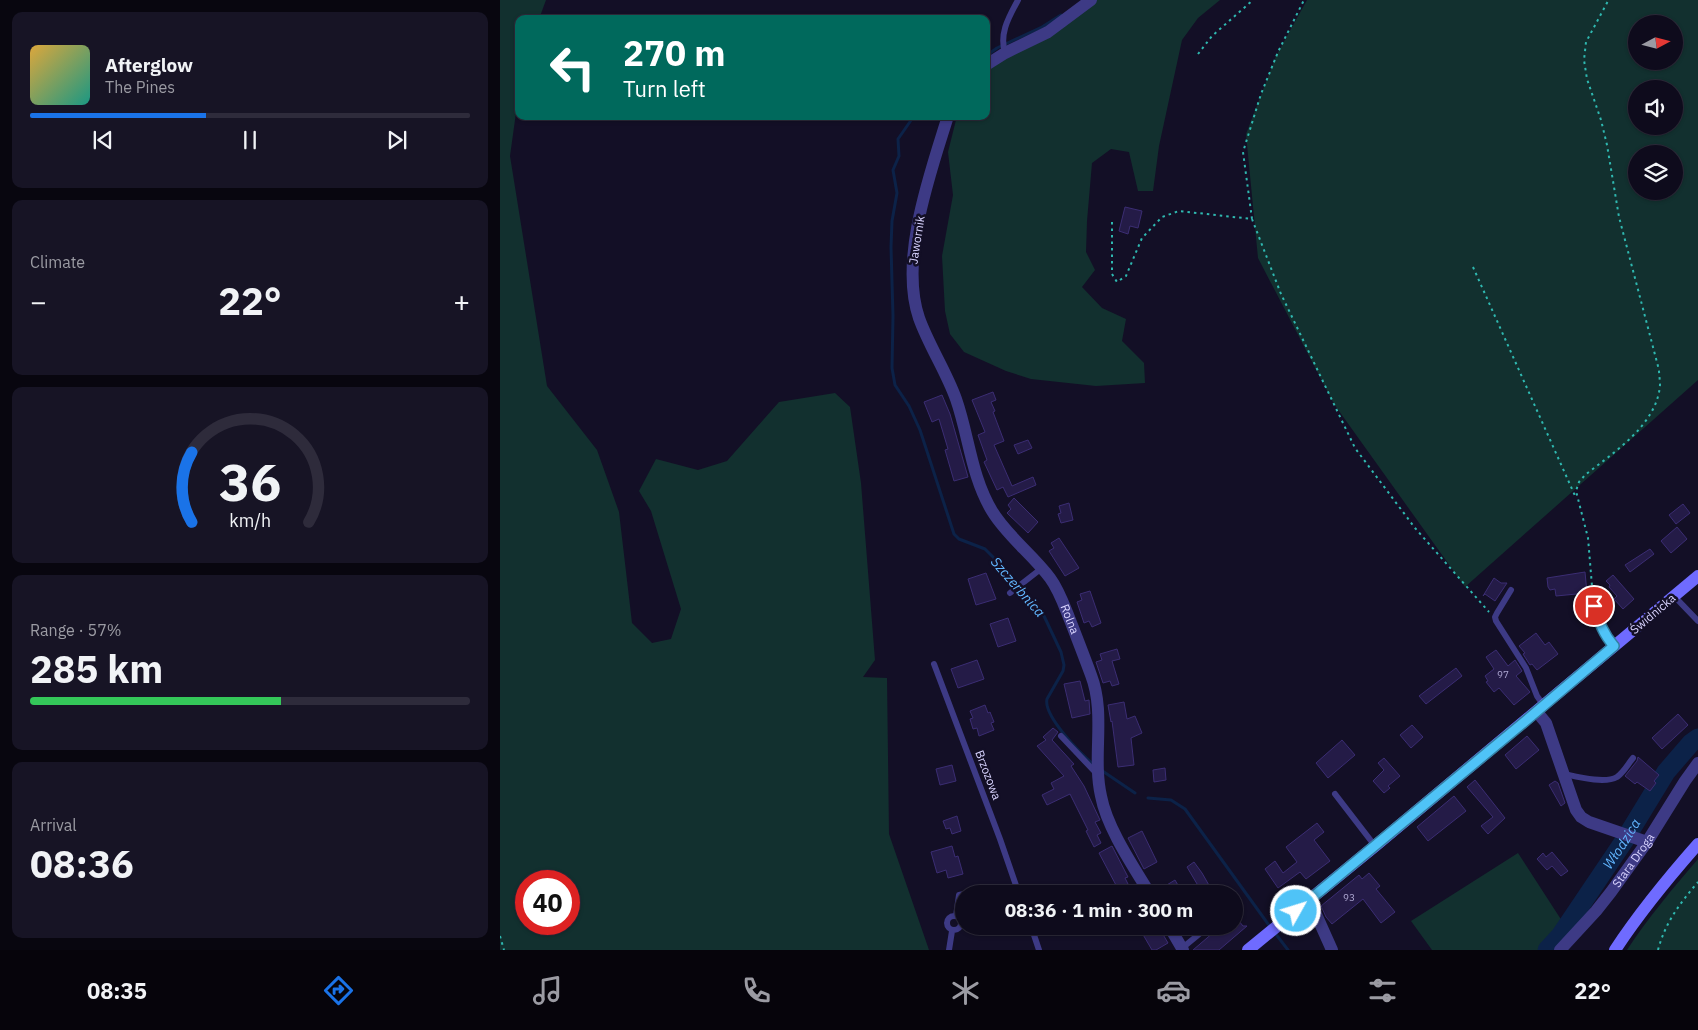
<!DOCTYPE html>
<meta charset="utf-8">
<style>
:root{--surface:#0e0b1c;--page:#171425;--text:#f1f3f6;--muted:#9b9ba3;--line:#2e2b3b;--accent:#1a73e8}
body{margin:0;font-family:"IBM Plex Sans",sans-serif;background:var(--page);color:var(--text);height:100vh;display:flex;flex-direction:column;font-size:19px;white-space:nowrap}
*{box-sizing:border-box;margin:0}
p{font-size:16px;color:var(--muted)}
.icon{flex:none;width:28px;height:28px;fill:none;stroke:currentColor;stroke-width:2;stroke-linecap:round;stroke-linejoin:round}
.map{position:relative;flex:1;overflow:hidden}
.drawer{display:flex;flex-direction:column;gap:12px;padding:12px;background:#08060f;width:500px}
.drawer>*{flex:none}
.guide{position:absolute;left:15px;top:15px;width:475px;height:105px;border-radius:10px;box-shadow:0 1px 4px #0004,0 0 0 1px var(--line);background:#00695c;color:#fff;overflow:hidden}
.needle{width:32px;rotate:83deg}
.fabs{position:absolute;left:1128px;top:15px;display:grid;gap:10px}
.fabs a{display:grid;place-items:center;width:55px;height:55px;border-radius:50%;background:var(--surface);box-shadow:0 1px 4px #0004,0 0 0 1px var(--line);font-size:25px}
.speed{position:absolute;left:15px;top:870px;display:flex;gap:10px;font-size:25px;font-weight:700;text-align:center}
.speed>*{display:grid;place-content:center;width:65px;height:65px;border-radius:50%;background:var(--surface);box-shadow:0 1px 4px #0004,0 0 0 1px var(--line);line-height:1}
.speed .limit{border:8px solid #d22;background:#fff;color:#111}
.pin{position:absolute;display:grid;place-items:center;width:42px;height:42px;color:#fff;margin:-21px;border:2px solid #fff;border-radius:50%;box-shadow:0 1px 5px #0007}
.me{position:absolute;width:55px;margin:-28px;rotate:51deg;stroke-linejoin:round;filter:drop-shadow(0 0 4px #0008)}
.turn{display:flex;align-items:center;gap:18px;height:105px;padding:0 25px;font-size:22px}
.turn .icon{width:65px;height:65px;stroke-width:2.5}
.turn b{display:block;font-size:35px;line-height:42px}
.big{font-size:38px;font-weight:700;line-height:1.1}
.drawer .card{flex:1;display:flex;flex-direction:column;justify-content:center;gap:8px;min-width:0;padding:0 18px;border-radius:10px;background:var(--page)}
.drawer .dial{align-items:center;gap:0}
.dial svg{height:130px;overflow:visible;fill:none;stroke:var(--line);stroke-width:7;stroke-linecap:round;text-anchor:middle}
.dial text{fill:var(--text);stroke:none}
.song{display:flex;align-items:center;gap:15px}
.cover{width:60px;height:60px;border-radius:8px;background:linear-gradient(135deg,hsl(40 70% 55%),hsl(170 70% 35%))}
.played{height:5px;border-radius:2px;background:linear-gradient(90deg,var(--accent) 40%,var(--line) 40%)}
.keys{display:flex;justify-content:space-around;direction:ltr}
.heat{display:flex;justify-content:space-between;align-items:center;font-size:28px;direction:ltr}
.charge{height:8px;border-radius:4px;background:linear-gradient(90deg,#34c759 57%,var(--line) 0)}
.trip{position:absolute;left:455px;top:885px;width:288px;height:50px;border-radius:25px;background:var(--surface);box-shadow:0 1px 4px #0004,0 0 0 1px var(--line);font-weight:700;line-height:50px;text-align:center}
.tabs{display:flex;height:80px;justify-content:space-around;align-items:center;background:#06040b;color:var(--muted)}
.tabs .icon{width:35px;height:35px}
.tabs .active{color:var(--accent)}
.tabs b{font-size:22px;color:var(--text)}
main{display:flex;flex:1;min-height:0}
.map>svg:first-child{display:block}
.green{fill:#12302f;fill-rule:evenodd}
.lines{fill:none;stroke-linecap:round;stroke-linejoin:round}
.stream{stroke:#0c2248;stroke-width:3}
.river{stroke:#0c2248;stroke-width:19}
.building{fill:#241b47;stroke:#3b2d73}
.path{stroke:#2fb8b0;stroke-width:2;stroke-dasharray:2.5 4;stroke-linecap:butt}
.lane{stroke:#3d3a85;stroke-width:6}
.street{stroke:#3d3a85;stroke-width:12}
.secondary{stroke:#6f6bff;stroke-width:12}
.route-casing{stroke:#337fa1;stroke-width:12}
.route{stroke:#4fc3f7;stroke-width:9}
.labels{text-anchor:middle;stroke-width:5;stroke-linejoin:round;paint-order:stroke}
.number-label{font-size:10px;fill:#aca6d1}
.street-label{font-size:12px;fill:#d9d4ff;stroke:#130f26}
.water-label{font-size:14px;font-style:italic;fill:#62b6ff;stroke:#130f26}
</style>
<main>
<section class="drawer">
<div class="card">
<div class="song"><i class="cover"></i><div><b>Afterglow</b><p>The Pines</p></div></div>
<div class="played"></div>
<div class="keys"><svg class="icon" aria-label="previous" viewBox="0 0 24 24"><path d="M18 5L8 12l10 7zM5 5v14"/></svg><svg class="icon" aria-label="pause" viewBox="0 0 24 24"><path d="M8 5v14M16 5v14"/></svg><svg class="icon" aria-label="next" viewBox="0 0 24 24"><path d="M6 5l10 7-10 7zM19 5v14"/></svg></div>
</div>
<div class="card"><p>Climate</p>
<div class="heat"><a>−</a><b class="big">22°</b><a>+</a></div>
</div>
<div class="card dial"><svg viewBox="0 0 100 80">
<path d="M14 69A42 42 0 1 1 86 69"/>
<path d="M14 69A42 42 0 0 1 14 26" stroke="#1a73e8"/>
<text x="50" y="56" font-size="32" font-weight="700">36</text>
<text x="50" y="72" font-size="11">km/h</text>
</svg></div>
<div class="card"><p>Range · 57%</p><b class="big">285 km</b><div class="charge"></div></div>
<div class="card"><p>Arrival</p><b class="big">08:36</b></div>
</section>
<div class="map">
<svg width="1198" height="950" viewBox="0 0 1198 950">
<rect width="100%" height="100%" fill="#130f26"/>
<!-- green -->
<path class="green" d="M0,0H46L39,19H19V91L10,156L47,386L97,450L119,512L132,623L152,643L171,639L181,609L151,511L139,491L156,459L198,470L227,461L279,402L335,393L350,407L361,483L375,660L363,677L387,678L389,834L429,950H0ZM69,881V924H26V881Z
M591,0H720L698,18L682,40L659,146L653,191H638L629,152L611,149L592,163L587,221L586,252L595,270L582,287L602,308L626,319L622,341L644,363L645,383L596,386L531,379L506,371L464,352L450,334L445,311L442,256L453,195L448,152L457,116H486V65Z
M807,0H1198V380L965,587L834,404L758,258L746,134L776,56ZM1136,24H1174V61H1136ZM1136,89H1174V126H1136ZM1136,154H1174V191H1136Z
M1018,853L1062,921L1060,936L1047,950H932L911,921Z
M1198,859V950H1127C1148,918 1173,888 1198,859Z"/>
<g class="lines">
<!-- stream -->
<path class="stream" d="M486,56L497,48L542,27L561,15
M414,116L398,139L399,156L393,170L397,193L392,221L391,247L393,316L392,368L395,385L409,406L420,430L454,534L459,539L485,549L498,562L511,581L544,616L561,652L564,665L563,671L547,699C543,716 581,754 594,765
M601,770L635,793
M648,798L671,800L685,809L771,928
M775,933L788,950"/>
<!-- river -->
<path class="river" id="s1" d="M1047,950L1060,936L1124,841L1166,772L1191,743L1198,738"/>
</g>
<!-- building -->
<path class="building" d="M625,207L642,211L638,228L630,226L628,234L619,231Z
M493,392L496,400L491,402L495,411L493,412L504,441L494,445L512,486L533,477L536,485L508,497L503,487L497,490L484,462L487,460L478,435L485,432L472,400Z
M442,395L450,414L468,477L454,481L445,450L448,449L439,419L432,422L424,402Z
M528,440L532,448L518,454L514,445Z
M514,498L538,522L528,533L507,513L511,509L508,505Z
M569,503L573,520L561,523L558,514L561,513L559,506Z
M1183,504L1190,513L1176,524L1169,515Z
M1177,527L1187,539L1171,553L1161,541Z
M559,538L579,568L565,576L549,551L554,548L551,543Z
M1150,549L1154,554L1130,572L1125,565Z
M1085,572L1087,593L1056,596L1055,589L1050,590L1048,587L1047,578Z
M486,573L496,599L476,605L468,579Z
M1113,575L1134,599L1123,609L1114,599L1117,596L1109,587L1110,585L1106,581Z
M994,578L1001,583H1007L995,601L985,594L983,596Z
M590,591L601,623L592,627L589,621L584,623L577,602L582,600L580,594Z
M508,618L516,641L498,647L490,624Z
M1036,633L1045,645L1049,642L1058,654L1037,670L1032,664L1030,665L1023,654L1025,653L1019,646Z
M617,649L620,659L612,661L619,684L612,686L610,681L603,683L596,662L602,660L600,654Z
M996,650L1008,666L1015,660L1022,671L1016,676L1030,692L1014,705L999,688L994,692L986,682L988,681L985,676L994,669L986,657Z
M477,660L484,679L458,688L451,669Z
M956,668L962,676L926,704L919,696Z
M580,681L585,701L589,700L590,714L572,718L564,684Z
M624,702L627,719L635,716L642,733L631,738L634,765L618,767L612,721L611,722L608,705Z
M485,705L488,713L490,712L494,722L491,723L494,730L479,736L477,728L473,729L470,719L473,718L470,711Z
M1178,714L1188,725L1162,749L1152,738Z
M912,725L923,737L911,748L900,735Z
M553,728L558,732L552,740L574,764L571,766L584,786L600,820L595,822L601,833L597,835L601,843L594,847L586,831L588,830L570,794L547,805L542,795L554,789L551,783L564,776L537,746L546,740L543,737Z
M1027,736L1039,750L1016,769L1005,755Z
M842,740L855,755L828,778L816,763Z
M1138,757L1159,775L1154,781L1156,783L1150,791L1137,782L1135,784L1125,776L1137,761Z
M884,758L900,776L888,786L890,788L884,793L873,781L884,770L878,763Z
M452,765L456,781L440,785L436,769Z
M665,768L666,780L654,782L653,770Z
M975,780L1005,818L988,834L981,826L993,817L967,787Z
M1055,781L1058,783L1065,803L1061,806L1049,785Z
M954,796L966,811L928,841L917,827Z
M457,816L461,831L452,834L450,828L446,829L443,821Z
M817,823L824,832L814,840L830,861L806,879L800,872L778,888L765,869L775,861L783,873L797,862L786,847Z
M642,831L657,862L644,869L628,838Z
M452,846L455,857L458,856L463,874L448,878L446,870L437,873L431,852Z
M612,846L628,877L625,878L631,890L623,894H604L617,887L599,853Z
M1052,852L1068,871L1061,876L1052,866L1047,870L1037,859L1043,853L1046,857Z
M694,862L702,873L714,894H703L687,867Z
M869,873L880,886L876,889L895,912L881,923L863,899L832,924L826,917L821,906L859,875L862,879Z
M675,880L683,894H658L657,891Z
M734,915L743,926H747L719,950H693L721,926H734Z
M638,926H658L668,943L656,950H652Z"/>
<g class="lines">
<!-- path -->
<path class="path" d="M698,54L712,36L753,0
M752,219L781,294L855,448L915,528L989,612
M612,222V274L617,282L626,276L642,238L662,217L679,211L752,219L743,152L761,94L778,52L804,0
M973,267L1076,498
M1093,598L1088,538L1076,491L1079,482L1085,475C1113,453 1157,425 1160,385C1160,380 1159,375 1159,370L1119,217L1107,145L1101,120L1087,79L1084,60L1086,42L1108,1
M0,936L4,950
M1158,950C1165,923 1180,903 1198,882"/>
<!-- lane -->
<path class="lane" d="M505,53C499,33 509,17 518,0
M1011,590L997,613L995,617L996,621L1026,668L1037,696L1044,706
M510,593L542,568
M1174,596L1198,621
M1094,606C1099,621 1103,634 1113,646
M434,664L500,839L519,894
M561,736L598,775
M1064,774C1078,777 1105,784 1117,777C1124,772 1128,764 1133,758
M835,794L875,846
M447 923a7 7 0 1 1 14 0a7 7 0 1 1-14 0Z
M456,916L459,895L464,894
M531,926L539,950
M681,949L709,926
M449,950L452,931"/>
<!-- street -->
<g class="street">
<path d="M486,65L505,53L548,32L591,0"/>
<path id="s2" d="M448,116C430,174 399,259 419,318C429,346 446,371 456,399C469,436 471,476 492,511C507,536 532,554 550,578C559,590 564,605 570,620C577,638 584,656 591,675C606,714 592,756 601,796C607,828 633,866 650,894"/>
<path d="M1037,712L1046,723L1076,810L1081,817L1089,822L1147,842"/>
<path d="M808,902L815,912L832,950"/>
<path d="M669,926L683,950"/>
<path id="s3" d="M1060,950L1096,911L1111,892L1147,842L1185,781L1198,763"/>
</g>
<!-- secondary -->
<path class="secondary" d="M748,950L875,846L1198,576
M1115,950C1140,912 1168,878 1198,844"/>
</g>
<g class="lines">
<defs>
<path id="route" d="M796,911L1029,718L1114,646C1103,634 1099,621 1094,606"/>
</defs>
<!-- route casing -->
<use href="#route" class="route-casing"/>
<!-- route -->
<use href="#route" class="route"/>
</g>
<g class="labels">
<!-- number labels -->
<g class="number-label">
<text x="1003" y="678">97</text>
<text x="849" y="901">93</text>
</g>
<!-- street labels -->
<g class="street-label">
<text transform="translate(417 240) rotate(-81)" y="4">Jawornik</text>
<text transform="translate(1153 614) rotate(-40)" y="4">Świdnicka</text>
<text dy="4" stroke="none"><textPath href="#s2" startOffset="549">Rolna</textPath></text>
<text transform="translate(488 775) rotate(69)" y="4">Brzozowa</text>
<text dy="4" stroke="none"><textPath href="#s3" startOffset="116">Stara Droga</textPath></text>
</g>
<!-- water labels -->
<g class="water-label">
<text transform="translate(518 587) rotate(49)" y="5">Szczerbnica</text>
<text dy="5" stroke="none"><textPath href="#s1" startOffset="130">Włodzica</textPath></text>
</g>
</g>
</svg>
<div class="fabs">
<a><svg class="needle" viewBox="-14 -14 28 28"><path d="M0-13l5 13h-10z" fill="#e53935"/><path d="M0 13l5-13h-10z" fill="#9b9ba3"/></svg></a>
<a><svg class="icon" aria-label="sound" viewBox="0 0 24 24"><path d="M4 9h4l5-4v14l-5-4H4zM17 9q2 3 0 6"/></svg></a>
<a><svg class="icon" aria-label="layers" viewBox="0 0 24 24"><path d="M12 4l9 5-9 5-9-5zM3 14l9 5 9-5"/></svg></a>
</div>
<div class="speed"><div class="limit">40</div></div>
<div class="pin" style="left:1094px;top:606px;background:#d93025"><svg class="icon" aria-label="arrive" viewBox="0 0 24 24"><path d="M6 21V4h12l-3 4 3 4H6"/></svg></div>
<svg class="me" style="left:796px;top:911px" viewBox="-20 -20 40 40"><circle r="17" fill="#4fc3f7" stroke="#fff" stroke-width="3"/><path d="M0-11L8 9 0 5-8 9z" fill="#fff"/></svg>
<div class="trip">08:36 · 1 min · 300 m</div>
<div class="guide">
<div class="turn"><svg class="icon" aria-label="left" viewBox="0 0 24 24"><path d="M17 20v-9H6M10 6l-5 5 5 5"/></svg><div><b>270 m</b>Turn left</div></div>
</div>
</div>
</main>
<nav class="tabs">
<b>08:35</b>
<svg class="icon active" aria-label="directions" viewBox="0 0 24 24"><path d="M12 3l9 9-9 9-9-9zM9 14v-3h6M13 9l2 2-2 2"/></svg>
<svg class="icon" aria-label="music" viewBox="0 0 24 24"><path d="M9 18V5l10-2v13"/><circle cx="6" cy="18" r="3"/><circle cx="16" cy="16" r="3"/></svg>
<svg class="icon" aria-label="phone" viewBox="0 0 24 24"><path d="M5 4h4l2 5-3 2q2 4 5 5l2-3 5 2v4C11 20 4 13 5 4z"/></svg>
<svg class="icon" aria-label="climate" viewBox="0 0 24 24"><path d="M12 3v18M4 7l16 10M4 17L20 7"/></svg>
<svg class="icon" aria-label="car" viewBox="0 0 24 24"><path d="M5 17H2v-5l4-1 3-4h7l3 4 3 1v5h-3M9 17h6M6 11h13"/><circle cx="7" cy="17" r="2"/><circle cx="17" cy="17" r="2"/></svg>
<svg class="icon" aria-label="filters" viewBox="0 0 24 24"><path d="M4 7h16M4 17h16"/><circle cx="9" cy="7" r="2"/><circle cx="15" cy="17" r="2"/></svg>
<b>22°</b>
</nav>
